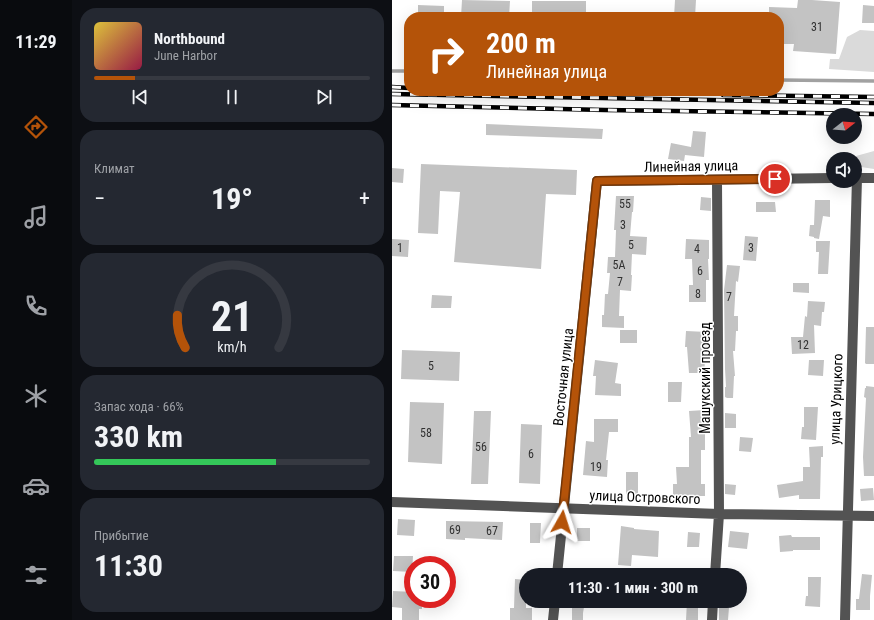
<!DOCTYPE html>
<html lang="ru">
<meta charset="utf-8">
<style>
:root{--surface:#171b24;--page:#242831;--text:#f1f3f6;--muted:#9ea1a6;--line:#363941;--accent:#b45309}
body{margin:0;font-family:"Roboto Condensed",sans-serif;background:var(--page);color:var(--text);height:100vh;display:flex;flex-direction:column;font-size:15px;white-space:nowrap}
*{box-sizing:border-box;margin:0}
p{font-size:13px;color:var(--muted)}
.icon{flex:none;width:22px;height:22px;fill:none;stroke:currentColor;stroke-width:2;stroke-linecap:round;stroke-linejoin:round}
.map{position:relative;flex:1;overflow:hidden}
.side{display:flex;flex-direction:column;gap:8px;padding:8px;background:#0d0f14;width:320px}
.side>*{flex:none}
.banner{position:absolute;left:12px;top:12px;width:380px;height:84px;border-radius:16px;box-shadow:0 4px 16px #0002;background:#b45309;color:#fff;overflow:hidden}
.needle{width:26px;rotate:73deg}
.tools{position:absolute;left:434px;top:108px;display:grid;gap:8px}
.tools a{display:grid;place-items:center;width:36px;height:36px;border-radius:50%;background:var(--surface);box-shadow:0 4px 16px #0002;font-size:20px}
.speed{position:absolute;left:12px;top:556px;display:flex;gap:8px;font-size:20px;font-weight:700;text-align:center}
.speed>*{display:grid;place-content:center;width:52px;height:52px;border-radius:50%;background:var(--surface);box-shadow:0 4px 16px #0002;line-height:1}
.speed .limit{border:6px solid #d22;background:#fff;color:#111}
.pin{position:absolute;display:grid;place-items:center;width:34px;height:34px;color:#fff;margin:-17px;border:2px solid #fff;border-radius:50%;box-shadow:0 1px 4px #0007}
.me{position:absolute;width:44px;margin:-22px;rotate:6deg;stroke-linejoin:round;filter:drop-shadow(0 0 3px #0008)}
.turn{display:flex;align-items:center;gap:14px;height:84px;padding:0 16px;font-size:18px}
.turn .icon{width:52px;height:52px;stroke-width:2.5}
.turn b{display:block;font-size:28px;line-height:34px}
.big{font-size:30px;font-weight:700;line-height:1.1}
.side .card{flex:1;display:flex;flex-direction:column;justify-content:center;gap:6px;min-width:0;padding:0 14px;border-radius:16px;background:var(--page)}
.side .dial{align-items:center;gap:0}
.dial svg{height:104px;overflow:visible;fill:none;stroke:var(--line);stroke-width:7;stroke-linecap:round;text-anchor:middle}
.dial text{fill:var(--text);stroke:none}
.song{display:flex;align-items:center;gap:12px}
.cover{width:48px;height:48px;border-radius:6px;background:linear-gradient(135deg,hsl(50 70% 55%),hsl(340 70% 35%))}
.played{height:4px;border-radius:2px;background:linear-gradient(90deg,var(--accent) 15%,var(--line) 15%)}
.keys{display:flex;justify-content:space-around;direction:ltr}
.heat{display:flex;justify-content:space-between;align-items:center;font-size:22px;direction:ltr}
.charge{height:6px;border-radius:3px;background:linear-gradient(90deg,#34c759 66%,var(--line) 0)}
.trip{position:absolute;left:127px;top:568px;width:228px;height:40px;border-radius:20px;background:var(--surface);box-shadow:0 4px 16px #0002;font-weight:700;line-height:40px;text-align:center}
main{display:flex;flex:1;min-height:0}
.tabs{display:flex;flex-direction:column;width:72px;justify-content:space-around;align-items:center;background:#090b0e;color:var(--muted)}
.tabs .icon{width:28px;height:28px}
.tabs .active{color:var(--accent)}
.tabs b{font-size:18px;color:var(--text)}
.map>svg:first-child{display:block}
.green{fill:#dadada}
.lines{fill:none;stroke-linecap:round;stroke-linejoin:round}
.stream{stroke:#a1a1a1;stroke-width:3.5}
.building{fill:#c3c3c3}
.minor{stroke:#535353;stroke-width:10}
.rail-casing{stroke:#000;stroke-width:4.5}
.rail{stroke:#fff;stroke-width:3;stroke-dasharray:9;stroke-linecap:butt}
.route-casing{stroke:#753606;stroke-width:10}
.route{stroke:#b45309;stroke-width:7}
.labels{text-anchor:middle;stroke-width:3;stroke-linejoin:round;paint-order:stroke}
.number-label{font-size:12px;fill:#313131}
.street-label{font-size:14px;fill:#000;stroke:#fff}
</style>
<main>
<nav class="tabs">
<b>11:29</b>
<svg class="icon active" aria-label="directions" viewBox="0 0 24 24"><path d="M12 3l9 9-9 9-9-9zM9 14v-3h6M13 9l2 2-2 2"/></svg>
<svg class="icon" aria-label="music" viewBox="0 0 24 24"><path d="M9 18V5l10-2v13"/><circle cx="6" cy="18" r="3"/><circle cx="16" cy="16" r="3"/></svg>
<svg class="icon" aria-label="phone" viewBox="0 0 24 24"><path d="M5 4h4l2 5-3 2q2 4 5 5l2-3 5 2v4C11 20 4 13 5 4z"/></svg>
<svg class="icon" aria-label="climate" viewBox="0 0 24 24"><path d="M12 3v18M4 7l16 10M4 17L20 7"/></svg>
<svg class="icon" aria-label="car" viewBox="0 0 24 24"><path d="M5 17H2v-5l4-1 3-4h7l3 4 3 1v5h-3M9 17h6M6 11h13"/><circle cx="7" cy="17" r="2"/><circle cx="17" cy="17" r="2"/></svg>
<svg class="icon" aria-label="filters" viewBox="0 0 24 24"><path d="M4 7h16M4 17h16"/><circle cx="9" cy="7" r="2"/><circle cx="15" cy="17" r="2"/></svg>
</nav>
<section class="side">
<div class="card">
<div class="song"><i class="cover"></i><div><b>Northbound</b><p>June Harbor</p></div></div>
<div class="played"></div>
<div class="keys"><svg class="icon" aria-label="previous" viewBox="0 0 24 24"><path d="M18 5L8 12l10 7zM5 5v14"/></svg><svg class="icon" aria-label="pause" viewBox="0 0 24 24"><path d="M8 5v14M16 5v14"/></svg><svg class="icon" aria-label="next" viewBox="0 0 24 24"><path d="M6 5l10 7-10 7zM19 5v14"/></svg></div>
</div>
<div class="card"><p>Климат</p>
<div class="heat"><a>−</a><b class="big">19°</b><a>+</a></div>
</div>
<div class="card dial"><svg viewBox="0 0 100 80">
<path d="M14 69A42 42 0 1 1 86 69"/>
<path d="M14 69A42 42 0 0 1 8 44" stroke="#b45309"/>
<text x="50" y="56" font-size="32" font-weight="700">21</text>
<text x="50" y="72" font-size="11">km/h</text>
</svg></div>
<div class="card"><p>Запас хода · 66%</p><b class="big">330 km</b><div class="charge"></div></div>
<div class="card"><p>Прибытие</p><b class="big">11:30</b></div>
</section>
<div class="map">
<svg width="482" height="620" viewBox="0 0 482 620">
<rect width="100%" height="100%" fill="#fff"/>
<!-- green -->
<path class="green" d="M468,30L482,31V72L437,69L438,59H447L455,37Z
M482,151V169L463,166L464,156Z"/>
<g class="lines">
<!-- stream -->
<path class="stream" d="M0,71H17
M387,80L482,81"/>
</g>
<!-- building -->
<path class="building" d="M70,0L118,1L117,17H69Z
M283,0H304L303,17H282Z
M406,0H420L448,2L444,54L401,51L402,44H387V17H377V7L405,8Z
M140,1H194V17H140Z
M26,5L52,6V17H26Z
M471,5L482,6V23H470Z
M94,124L211,129L210,139L94,135Z
M301,131L314,132L312,157L293,155L292,161L276,159L279,143L299,147Z
M29,164L185,170L184,195L154,194L149,269L62,262L68,192L48,191L46,234L26,233Z
M0,168L12,169L11,183L0,182Z
M224,196H242L241,212H240L238,236L255,237L254,255L240,254L239,275H240L239,291L228,290L227,316H232V328L210,327V315H212L213,294H216L218,273H215L216,257H223L224,230H222Z
M309,197L319,198V211L308,210Z
M423,200H438V217L431,216L427,239L422,238V237L417,236L418,225H422Z
M364,202H383L384,212H364Z
M353,236L366,237L364,261L351,260Z
M0,239L17,240L16,257L0,256Z
M294,239L317,240V259H316L317,280H314V302H297V285H301L300,259H293Z
M424,241H438L436,274H426L427,252H424Z
M335,265L348,266L346,282L344,281L342,316H346V331H344L343,351H341L343,376H342L341,398H335L333,397V387H334L333,369L332,290Z
M401,283H417V293L401,292Z
M40,295L60,296L59,308H39Z
M416,301L433,302L432,312H430L429,326L422,325L423,353L400,354L399,337H411L413,316L415,317Z
M474,327H482V364H474L473,363Z
M228,330H245V343H228Z
M294,331L315,332V348H312L313,373H297L295,347H293Z
M10,350L68,352L67,381L9,379Z
M203,360L226,363L223,383L229,384V396L203,395L204,376H201Z
M417,360H432L431,376L416,375Z
M276,382H290L289,402H276Z
M474,386L482,387V476H472L471,457L474,398L472,397L473,388H474Z
M18,402L52,403L50,464L16,462Z
M412,407H426L424,440L409,439L410,427H412Z
M313,410L314,428H313V450H309V484H313V496H281V484H285L284,467H297V437H299L297,411Z
M82,411H99L96,484H79Z
M333,413L344,414V428H333Z
M202,419H226V432H217L214,460H216L215,477L191,475L194,441L202,442Z
M129,424L150,425L148,484L127,483Z
M348,437L361,438L359,452L347,451Z
M431,446V457H429L428,499H407V495L387,498L385,485L411,481V467H418L417,447Z
M234,472H246V494H234Z
M333,484L344,485L343,495L333,494Z
M481,488L482,500L469,501L468,489Z
M6,519L23,520L22,536L5,535Z
M54,521L111,522L110,540L73,538V540L54,539Z
M138,523H149L148,543H138Z
M229,526L242,528V529L267,531L266,557L240,555L239,566L226,565Z
M185,528H198V541H185Z
M338,531L357,533L355,549L336,547Z
M296,532L308,533L307,547H295Z
M399,535L400,537H428V550H401V551L388,552L387,536Z
M2,556H21L20,572L1,571Z
M470,574L480,575L478,596V610H464V599H467Z
M416,577H429L428,607L413,606L414,596H416Z
M123,579L134,580V608H140V620H118V608H122Z
M1,591L21,592V599H30V609H27V620H10V608L0,607Z
M180,601H193L191,613V620H180Z
M295,601H306V620H294Z
M327,607H337L336,620H327Z"/>
<g class="lines">
<!-- minor -->
<path class="minor" d="M463,178H482
M0,502L327,514L482,516
M165,575L205,181L441,178
M323,575L327,514L325,180
M161,620L163,601
M320,620L321,601
M453,620L465,178"/>
<defs>
<path id="rail" d="M0,87L17,88
M0,94L482,103
M331,95L482,97
M0,105L213,110L482,114"/>
</defs>
<!-- rail casing -->
<use href="#rail" class="rail-casing"/>
<!-- rail -->
<use href="#rail" class="rail"/>
</g>
<g class="lines">
<defs>
<path id="route" d="M170,522L205,181L383,179"/>
</defs>
<!-- route casing -->
<use href="#route" class="route-casing"/>
<!-- route -->
<use href="#route" class="route"/>
</g>
<g class="labels">
<!-- number labels -->
<g class="number-label">
<text x="425" y="31">31</text>
<text x="233" y="208">55</text>
<text x="231" y="229">3</text>
<text x="239" y="249">5</text>
<text x="8" y="252">1</text>
<text x="359" y="252">3</text>
<text x="305" y="253">4</text>
<text x="227" y="269">5А</text>
<text x="308" y="275">6</text>
<text x="228" y="286">7</text>
<text x="306" y="298">8</text>
<text x="337" y="301">7</text>
<text x="411" y="349">12</text>
<text x="39" y="370">5</text>
<text x="34" y="437">58</text>
<text x="89" y="451">56</text>
<text x="139" y="458">6</text>
<text x="204" y="471">19</text>
<text x="63" y="534">69</text>
<text x="100" y="535">67</text>
</g>
<!-- street labels -->
<g class="street-label">
<text transform="translate(299 166) rotate(-1)" y="5">Линейная улица</text>
<text transform="translate(171 377) rotate(-84)" y="5">Восточная улица</text>
<text transform="translate(313 378) rotate(-90)" y="5">Машукский проезд</text>
<text transform="translate(444 399) rotate(-88)" y="5">улица Урицкого</text>
<text transform="translate(253 497) rotate(2)" y="5">улица Островского</text>
</g>
</g>
</svg>
<div class="tools">
<a><svg class="needle" viewBox="-14 -14 28 28"><path d="M0-13l5 13h-10z" fill="#e53935"/><path d="M0 13l5-13h-10z" fill="#9ea1a6"/></svg></a>
<a><svg class="icon" aria-label="sound" viewBox="0 0 24 24"><path d="M4 9h4l5-4v14l-5-4H4zM17 9q2 3 0 6"/></svg></a>
</div>
<div class="speed"><div class="limit">30</div></div>
<div class="pin" style="left:383px;top:179px;background:#d93025"><svg class="icon" aria-label="arrive" viewBox="0 0 24 24"><path d="M6 21V4h12l-3 4 3 4H6"/></svg></div>
<svg class="me" style="left:170px;top:522px" viewBox="-20 -20 40 40"><path d="M0-17L14 15 0 8-14 15z" fill="#b45309" stroke="#fff" stroke-width="4"/></svg>
<div class="trip">11:30 · 1 мин · 300 m</div>
<div class="banner">
<div class="turn"><svg class="icon" aria-label="right" viewBox="0 0 24 24"><path d="M7 20v-9h11M14 6l5 5-5 5"/></svg><div><b>200 m</b>Линейная улица</div></div>
</div>
</div>
</main>
